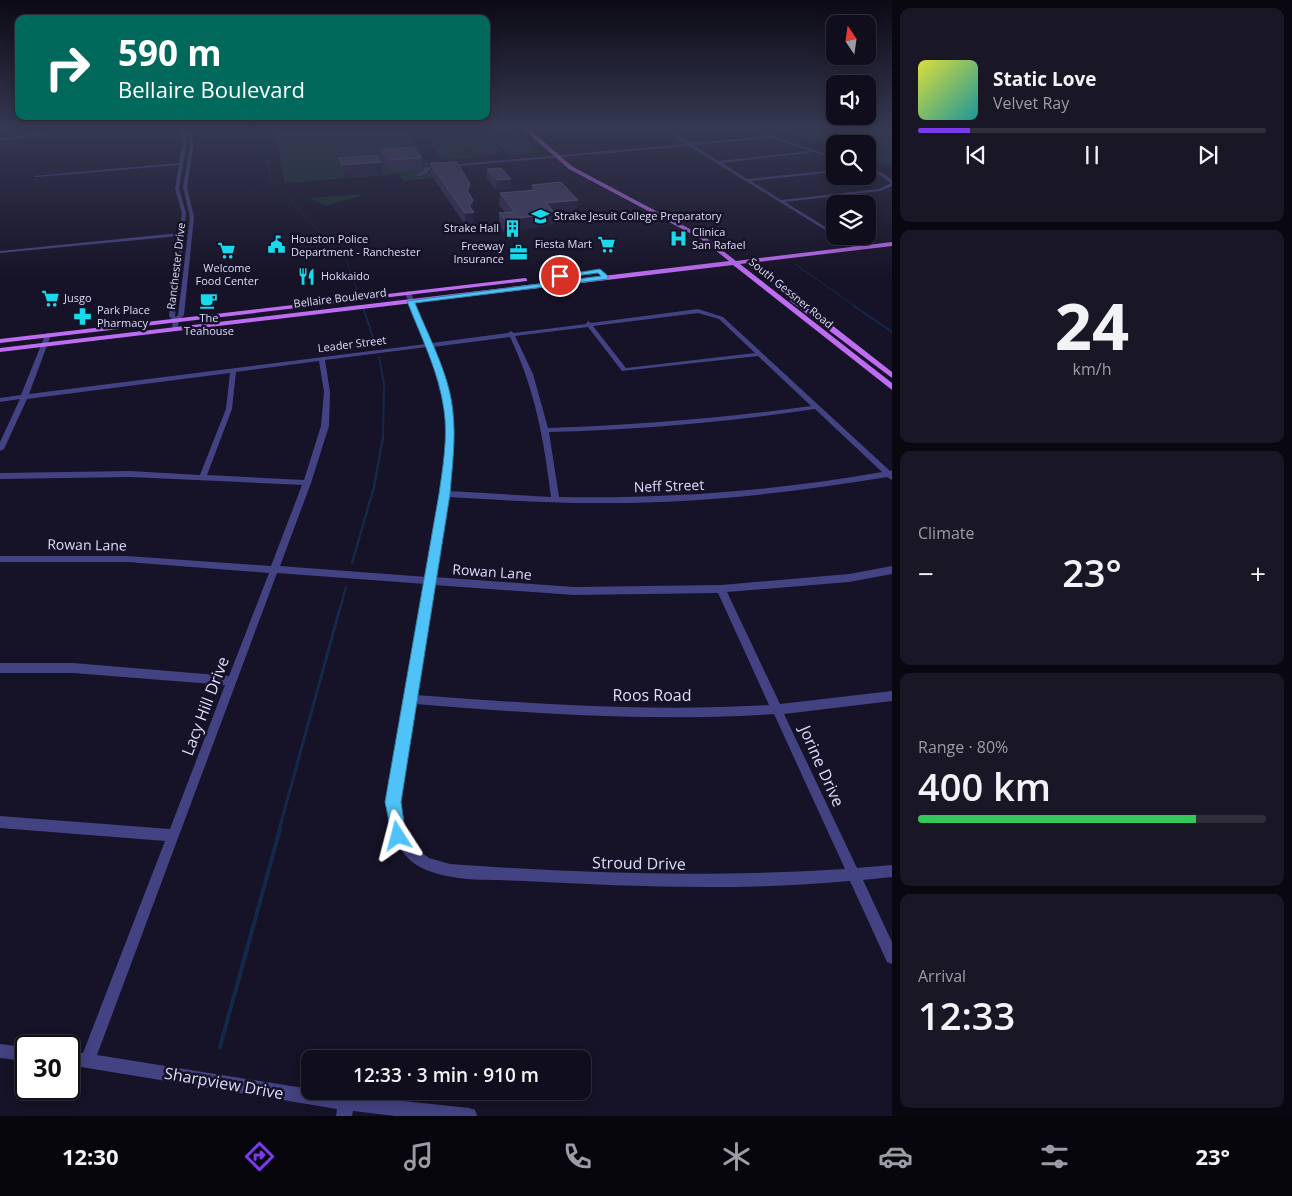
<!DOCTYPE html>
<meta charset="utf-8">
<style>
:root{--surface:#100e1d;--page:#191726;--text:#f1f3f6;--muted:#9c9ca4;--line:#302e3b;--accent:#7c3aed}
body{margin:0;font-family:"Open Sans",sans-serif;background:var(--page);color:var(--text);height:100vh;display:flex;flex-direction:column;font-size:19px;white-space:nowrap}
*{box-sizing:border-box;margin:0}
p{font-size:16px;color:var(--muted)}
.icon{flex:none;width:28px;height:28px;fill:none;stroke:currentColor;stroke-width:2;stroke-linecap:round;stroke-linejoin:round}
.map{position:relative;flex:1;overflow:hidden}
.panel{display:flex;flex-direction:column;gap:8px;padding:8px;background:#090810;width:400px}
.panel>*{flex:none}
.hud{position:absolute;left:15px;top:15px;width:475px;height:105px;border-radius:10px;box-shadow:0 2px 12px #0003,0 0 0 1px var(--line);background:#00695c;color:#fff;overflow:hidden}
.needle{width:32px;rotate:347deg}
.tools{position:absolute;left:826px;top:15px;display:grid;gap:10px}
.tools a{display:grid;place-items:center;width:50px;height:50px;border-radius:10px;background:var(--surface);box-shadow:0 2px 12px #0003,0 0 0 1px var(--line);font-size:25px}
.speed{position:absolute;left:15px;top:1035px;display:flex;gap:10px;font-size:25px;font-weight:700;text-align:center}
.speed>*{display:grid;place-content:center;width:65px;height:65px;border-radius:50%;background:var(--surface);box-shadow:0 2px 12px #0003,0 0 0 1px var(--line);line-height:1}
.speed .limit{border:2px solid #111;border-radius:8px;background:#fff;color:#111}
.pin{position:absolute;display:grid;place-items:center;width:42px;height:42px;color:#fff;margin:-21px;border:2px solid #fff;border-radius:50%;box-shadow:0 1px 5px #0007}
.me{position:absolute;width:55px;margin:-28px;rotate:351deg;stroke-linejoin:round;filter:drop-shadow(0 0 4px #0008)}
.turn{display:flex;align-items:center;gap:18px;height:105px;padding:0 20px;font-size:22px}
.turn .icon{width:65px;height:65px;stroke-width:2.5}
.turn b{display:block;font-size:35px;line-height:42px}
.big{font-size:38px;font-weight:600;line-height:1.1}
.panel .widget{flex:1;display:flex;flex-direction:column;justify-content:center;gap:8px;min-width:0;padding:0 18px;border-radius:10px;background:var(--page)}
.panel .dial{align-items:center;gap:0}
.dial b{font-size:65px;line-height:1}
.song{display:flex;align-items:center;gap:15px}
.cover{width:60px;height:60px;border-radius:8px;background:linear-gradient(135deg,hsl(60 70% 55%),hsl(180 70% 35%))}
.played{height:5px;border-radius:2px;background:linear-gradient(90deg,var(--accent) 15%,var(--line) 15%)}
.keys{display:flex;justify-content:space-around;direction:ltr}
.heat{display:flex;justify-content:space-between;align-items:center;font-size:28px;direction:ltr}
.charge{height:8px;border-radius:4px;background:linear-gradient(90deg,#34c759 80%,var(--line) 0)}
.trip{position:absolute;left:301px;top:1050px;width:290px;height:50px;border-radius:10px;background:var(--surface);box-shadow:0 2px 12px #0003,0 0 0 1px var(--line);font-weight:600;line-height:50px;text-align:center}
.tabs{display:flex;height:80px;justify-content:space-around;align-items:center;background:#06060c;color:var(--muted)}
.tabs .icon{width:35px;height:35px}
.tabs .on{color:var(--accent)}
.tabs b{font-size:22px;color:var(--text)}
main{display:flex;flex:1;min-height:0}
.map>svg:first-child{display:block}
.green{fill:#16312f}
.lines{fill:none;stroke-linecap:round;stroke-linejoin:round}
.stream-far4{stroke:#14294a;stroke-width:1}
.stream-far3{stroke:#14294a;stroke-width:2}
.stream-far2{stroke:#14294a;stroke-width:2.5}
.stream-far1{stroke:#14294a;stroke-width:3}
.stream{stroke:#14294a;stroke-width:4}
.minor{fill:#434282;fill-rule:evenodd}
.major{fill:#be6df2;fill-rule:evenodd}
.wall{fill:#342d54}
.shaded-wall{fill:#201a3a}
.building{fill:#464066;stroke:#5e587d}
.route{fill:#4fc3f7;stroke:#337fa1}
.labels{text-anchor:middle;stroke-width:5;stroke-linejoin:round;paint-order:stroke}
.far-poi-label{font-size:11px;fill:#dfdcfc;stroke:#161227;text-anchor:start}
.far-street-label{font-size:11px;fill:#dfdcfc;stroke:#161227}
.street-label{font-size:14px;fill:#dfdcfc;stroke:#161227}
.near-street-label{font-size:16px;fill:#dfdcfc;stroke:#161227}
</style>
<main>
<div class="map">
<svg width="892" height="1116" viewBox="0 0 892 1116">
<rect width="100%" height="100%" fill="#161227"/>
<!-- green -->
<path class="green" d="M313,126H403L431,170L429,172L433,178L403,181L399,174L285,183L274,129Z
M769,126H892V166L868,158V144H835V148Z
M520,135L539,153L508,155L490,137Z
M488,137L503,153L473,156L459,139Z
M458,140L473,158L442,160L430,142Z
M359,194L360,196L326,206L309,198Z"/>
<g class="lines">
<!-- stream-far4 -->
<path class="stream-far4" d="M262,126L271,180L346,259L359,295
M795,264L856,307"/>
<!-- stream-far3 -->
<path class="stream-far3" d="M854,306L892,332
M364,310L375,344
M379,357L384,384L383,439"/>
<!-- stream-far2 -->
<path class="stream-far2" d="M352,563L374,487L383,437
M340,609L346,587"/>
<!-- stream-far1 -->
<path class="stream-far1" d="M279,830L340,608"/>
<!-- stream -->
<path class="stream" d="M220,1047L280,829"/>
<!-- minor -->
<path class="minor" d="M95,126H105L0,141V139Z
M178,126H182L187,140L179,189L186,213L184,233L187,234L184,236L175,316L176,317L178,315L190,217L183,187L190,147L189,132L185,126H189L192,132L193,147L187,187L194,217L184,315L179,320L177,330L172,329L173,320L169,316L179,236L0,253V251L179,233L182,213L175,189L179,165L36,177L34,176L179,163L183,140Z
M658,126H662L669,130L723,126L671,132L690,143L767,136L737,126H743L835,157V159L815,152L722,163L747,179L835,170V172L751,181L781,200L879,189L891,183L880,175L868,170V168L882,173L892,180V186L880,191L785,202L835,233V236L689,146L436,168L428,170V172L419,176L416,175L424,171V168L436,166L686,144ZM772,138L811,151L718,161L693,145Z
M836,236H842L859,248L855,249Z
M408,291L411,293L432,343L508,333L511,331L514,333L586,324L588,321L591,323L698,309L723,317L890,471L892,470V480L887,477C791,493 694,504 596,503C547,503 498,500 448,497L435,577L574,587L721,585L849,574L892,566V574L849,582L727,592L780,704L892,691V701L784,714L857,868L892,865V877L863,880L892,942V964L887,962L850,881C742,891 633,887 524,881C491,879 451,883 420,867C395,853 391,827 387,802L425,584L277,573L97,1055L310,1089V1091H321L346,1095L469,1108L475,1110L477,1116H395L353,1111L352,1116H336L337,1109L69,1065V1051L83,1053L165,841L0,828V816L170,829L225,685L73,673H0V663H73L229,676L269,573L127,562H0V556H127L271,566L302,485L130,477L0,479V473L130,471L200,475L226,409L230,373L27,399L4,449L0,451V442L20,399L0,402V398L21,395L45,335L48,333L51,335L29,394L426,344L405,293ZM698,313L719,319L755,353L626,368L593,326ZM588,327L622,371L758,356L811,406C724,418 636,425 548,428L533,374L515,336ZM510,337C535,389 544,440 551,497L449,491C451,471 454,450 454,429C452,401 444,373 433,347ZM427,347C436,371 444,396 446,421C450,472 435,527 427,577L280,566L311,483L329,426L330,392L325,360ZM319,361L324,392L321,426L304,480L207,475L232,409L236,372ZM815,409L882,472C775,491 667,499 559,497L549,432C638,430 727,422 815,409ZM434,585L574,595L718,593L769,705C651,712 534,704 416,695ZM415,704C535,714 654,722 774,714L845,869C718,877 591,874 464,865L450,864L429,858L413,846L405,831L399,802Z
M0,1044L26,1047V1061L0,1058Z"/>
<!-- major -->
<path class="major" d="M520,126H525L573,167L705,237L736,261L892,242V246L740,264L892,383V390L733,265L0,352V348L729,261L701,239L569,169Z
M525,278L527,279V281L0,343V339Z
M790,297H796L892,372V378L790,301Z"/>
</g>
<!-- wall -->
<path class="wall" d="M381,150L421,158V170L390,172L382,162Z
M339,158L381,162L382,174L344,177L341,170Z
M430,163L470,184L469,194L472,210L474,212V224L465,225L430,173Z
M487,169L511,188L496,190L487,178Z
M532,185L576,211L555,214L553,225L504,232L499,225V213L505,212L499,205L500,193L531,191Z"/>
<!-- shaded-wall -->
<path class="shaded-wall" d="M381,162L382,174L344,177L342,165Z
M511,179V188L496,190L497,180Z
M470,184L469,195L467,190Z
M473,200L472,211L474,212V224L465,225V213Z
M578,200L576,211L555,214L553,225L504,232L505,220L546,203Z"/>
<!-- building -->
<path class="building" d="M413,147L421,158L389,160L381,150Z
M377,155L381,162L342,165L339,158Z
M457,162L470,184L467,190L473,200L469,206L474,212L465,213L430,163Z
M501,168L511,179L497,180L487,169Z
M561,182L578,200L546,203L555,213L505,220L499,213L515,212L500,193L536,190L532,185Z"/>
<!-- sky -->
<linearGradient id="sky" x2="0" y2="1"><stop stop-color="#0c0a15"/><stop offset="0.45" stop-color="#363952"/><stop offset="1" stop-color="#363952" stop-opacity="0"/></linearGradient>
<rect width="892" height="282" fill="url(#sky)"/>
<!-- route -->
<path class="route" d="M600,269L608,276V279L415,303C429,338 450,375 453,413C456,440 452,467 450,494L401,802L406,836L404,841L398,844L393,841L385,802L439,494C443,466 448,437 444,410C439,372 421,337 407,301L601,276L598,273L560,278L557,276Z"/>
<!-- icons -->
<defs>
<symbol id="school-bare" viewBox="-9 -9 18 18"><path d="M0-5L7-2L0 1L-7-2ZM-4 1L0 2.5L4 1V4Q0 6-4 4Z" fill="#19d8ea" stroke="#161227" stroke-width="2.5" paint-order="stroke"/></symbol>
<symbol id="building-bare" viewBox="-9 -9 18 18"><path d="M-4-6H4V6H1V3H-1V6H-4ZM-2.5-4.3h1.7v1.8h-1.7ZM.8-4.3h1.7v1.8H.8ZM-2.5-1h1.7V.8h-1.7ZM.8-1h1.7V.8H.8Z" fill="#19d8ea" stroke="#161227" stroke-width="2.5" paint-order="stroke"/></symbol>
<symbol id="hospital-bare" viewBox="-9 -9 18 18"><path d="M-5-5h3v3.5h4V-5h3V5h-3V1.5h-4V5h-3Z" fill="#19d8ea" stroke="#161227" stroke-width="2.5" paint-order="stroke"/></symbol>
<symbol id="supermarket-bare" viewBox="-9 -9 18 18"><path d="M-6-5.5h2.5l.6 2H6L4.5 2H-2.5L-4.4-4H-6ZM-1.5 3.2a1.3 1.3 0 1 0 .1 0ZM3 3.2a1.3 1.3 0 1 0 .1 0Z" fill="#19d8ea" stroke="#161227" stroke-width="2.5" paint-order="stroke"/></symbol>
<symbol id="civic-bare" viewBox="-9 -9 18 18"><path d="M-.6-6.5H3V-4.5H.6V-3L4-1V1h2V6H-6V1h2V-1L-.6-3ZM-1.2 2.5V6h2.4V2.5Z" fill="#19d8ea" stroke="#161227" stroke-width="2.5" paint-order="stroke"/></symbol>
<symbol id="office-bare" viewBox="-9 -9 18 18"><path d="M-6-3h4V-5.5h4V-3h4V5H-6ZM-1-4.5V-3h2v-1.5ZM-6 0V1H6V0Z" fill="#19d8ea" stroke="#161227" stroke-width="2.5" paint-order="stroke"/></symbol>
<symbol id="restaurant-bare" viewBox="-9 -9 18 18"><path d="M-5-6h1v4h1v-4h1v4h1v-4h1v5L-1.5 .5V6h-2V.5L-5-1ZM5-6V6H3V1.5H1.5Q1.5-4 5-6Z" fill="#19d8ea" stroke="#161227" stroke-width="2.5" paint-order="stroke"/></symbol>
<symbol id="cafe-bare" viewBox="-9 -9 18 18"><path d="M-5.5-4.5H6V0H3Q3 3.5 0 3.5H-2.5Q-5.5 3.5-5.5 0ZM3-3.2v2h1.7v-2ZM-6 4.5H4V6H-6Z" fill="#19d8ea" stroke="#161227" stroke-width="2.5" paint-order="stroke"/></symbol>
<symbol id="pharmacy-bare" viewBox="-9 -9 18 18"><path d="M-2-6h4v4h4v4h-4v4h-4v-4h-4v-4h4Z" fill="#19d8ea" stroke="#161227" stroke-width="2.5" paint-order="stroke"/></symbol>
</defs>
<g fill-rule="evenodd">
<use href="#school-bare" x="528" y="204" width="25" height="25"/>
<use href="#building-bare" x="500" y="216" width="25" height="25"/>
<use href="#hospital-bare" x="666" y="226" width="25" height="25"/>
<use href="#supermarket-bare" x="594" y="232" width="25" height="25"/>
<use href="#civic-bare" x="264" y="232" width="25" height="25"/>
<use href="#supermarket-bare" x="214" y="238" width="25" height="25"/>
<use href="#office-bare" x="506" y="240" width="25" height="25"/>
<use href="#restaurant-bare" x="294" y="264" width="25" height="25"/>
<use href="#supermarket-bare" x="38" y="286" width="25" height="25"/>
<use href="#cafe-bare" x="196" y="288" width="25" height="25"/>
<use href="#pharmacy-bare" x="70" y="304" width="25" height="25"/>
</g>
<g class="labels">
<!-- far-poi labels -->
<g class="far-poi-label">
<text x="554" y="220">Strake Jesuit College Preparatory</text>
<text x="499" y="232" text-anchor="end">Strake Hall</text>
<text x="692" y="236">Clinica<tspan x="692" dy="13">San Rafael</tspan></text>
<text x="291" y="243">Houston Police<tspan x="291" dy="13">Department - Ranchester</tspan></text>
<text x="592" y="248" text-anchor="end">Fiesta Mart</text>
<text x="504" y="250" text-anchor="end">Freeway<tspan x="504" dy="13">Insurance</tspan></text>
<text x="227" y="272" text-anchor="middle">Welcome<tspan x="227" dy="13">Food Center</tspan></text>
<text x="321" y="280">Hokkaido</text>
<text x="64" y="302">Jusgo</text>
<text x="97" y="314">Park Place<tspan x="97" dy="13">Pharmacy</tspan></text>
<text x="209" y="322" text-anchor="middle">The<tspan x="209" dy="13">Teahouse</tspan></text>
</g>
<!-- far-street labels -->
<g class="far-street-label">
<text transform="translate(176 266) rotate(-83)" y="4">Ranchester Drive</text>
<text transform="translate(791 293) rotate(39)" y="4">South Gessner Road</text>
<text transform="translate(340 298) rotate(-7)" y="4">Bellaire Boulevard</text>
<text transform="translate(352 344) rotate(-7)" y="4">Leader Street</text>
</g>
<!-- street labels -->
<g class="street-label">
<text transform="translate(669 486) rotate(-2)" y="5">Neff Street</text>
<text transform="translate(87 545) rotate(1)" y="5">Rowan Lane</text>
<text transform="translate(492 572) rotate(4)" y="5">Rowan Lane</text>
</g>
<!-- near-street labels -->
<g class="near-street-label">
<text x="652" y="701">Roos Road</text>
<text transform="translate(205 706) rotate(-69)" y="6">Lacy Hill Drive</text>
<text transform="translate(822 766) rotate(66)" y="6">Jorine Drive</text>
<text transform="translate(639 863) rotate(1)" y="6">Stroud Drive</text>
<text transform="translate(224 1083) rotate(10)" y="6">Sharpview Drive</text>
</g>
</g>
</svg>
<div class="tools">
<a><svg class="needle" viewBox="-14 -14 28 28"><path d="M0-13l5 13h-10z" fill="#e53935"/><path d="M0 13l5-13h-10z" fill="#9c9ca4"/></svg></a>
<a><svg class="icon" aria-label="sound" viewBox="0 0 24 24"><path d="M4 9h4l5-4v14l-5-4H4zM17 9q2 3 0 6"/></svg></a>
<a><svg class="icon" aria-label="search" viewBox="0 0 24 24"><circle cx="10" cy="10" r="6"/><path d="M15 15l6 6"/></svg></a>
<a><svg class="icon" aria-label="layers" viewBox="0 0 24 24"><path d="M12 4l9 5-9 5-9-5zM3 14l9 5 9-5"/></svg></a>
</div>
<div class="speed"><div class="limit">30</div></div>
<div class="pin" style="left:560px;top:276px;background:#d93025"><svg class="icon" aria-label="arrive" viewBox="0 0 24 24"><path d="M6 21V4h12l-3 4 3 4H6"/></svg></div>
<svg class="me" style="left:398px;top:836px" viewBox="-20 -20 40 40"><path d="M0-17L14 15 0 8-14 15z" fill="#4fc3f7" stroke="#fff" stroke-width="4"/></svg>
<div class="trip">12:33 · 3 min · 910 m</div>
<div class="hud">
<div class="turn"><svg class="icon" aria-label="right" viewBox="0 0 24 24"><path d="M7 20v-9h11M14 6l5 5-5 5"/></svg><div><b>590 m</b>Bellaire Boulevard</div></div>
</div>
</div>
<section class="panel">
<div class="widget">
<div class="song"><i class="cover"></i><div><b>Static Love</b><p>Velvet Ray</p></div></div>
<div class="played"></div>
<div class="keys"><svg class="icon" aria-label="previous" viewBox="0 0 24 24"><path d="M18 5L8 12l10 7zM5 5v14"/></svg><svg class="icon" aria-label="pause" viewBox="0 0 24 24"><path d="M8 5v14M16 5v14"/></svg><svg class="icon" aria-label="next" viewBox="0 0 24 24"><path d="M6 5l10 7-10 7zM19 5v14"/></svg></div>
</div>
<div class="widget dial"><b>24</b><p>km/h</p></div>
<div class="widget"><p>Climate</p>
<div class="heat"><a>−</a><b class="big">23°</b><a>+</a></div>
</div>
<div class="widget"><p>Range · 80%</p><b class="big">400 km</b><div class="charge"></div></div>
<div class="widget"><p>Arrival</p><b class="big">12:33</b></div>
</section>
</main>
<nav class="tabs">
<b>12:30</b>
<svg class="icon on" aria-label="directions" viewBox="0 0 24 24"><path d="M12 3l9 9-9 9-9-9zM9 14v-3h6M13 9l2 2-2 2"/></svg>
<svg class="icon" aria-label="music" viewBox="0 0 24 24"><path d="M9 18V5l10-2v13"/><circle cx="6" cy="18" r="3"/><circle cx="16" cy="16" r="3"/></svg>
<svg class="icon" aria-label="phone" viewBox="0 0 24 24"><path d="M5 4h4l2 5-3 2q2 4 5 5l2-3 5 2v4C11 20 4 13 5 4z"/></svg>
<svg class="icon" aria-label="climate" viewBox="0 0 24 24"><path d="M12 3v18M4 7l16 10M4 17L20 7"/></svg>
<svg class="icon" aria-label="car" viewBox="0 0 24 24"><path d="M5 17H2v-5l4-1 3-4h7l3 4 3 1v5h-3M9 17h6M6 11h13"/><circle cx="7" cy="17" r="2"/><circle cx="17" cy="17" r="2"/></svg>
<svg class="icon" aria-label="filters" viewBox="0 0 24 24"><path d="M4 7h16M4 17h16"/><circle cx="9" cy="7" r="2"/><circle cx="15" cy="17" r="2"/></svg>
<b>23°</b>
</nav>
